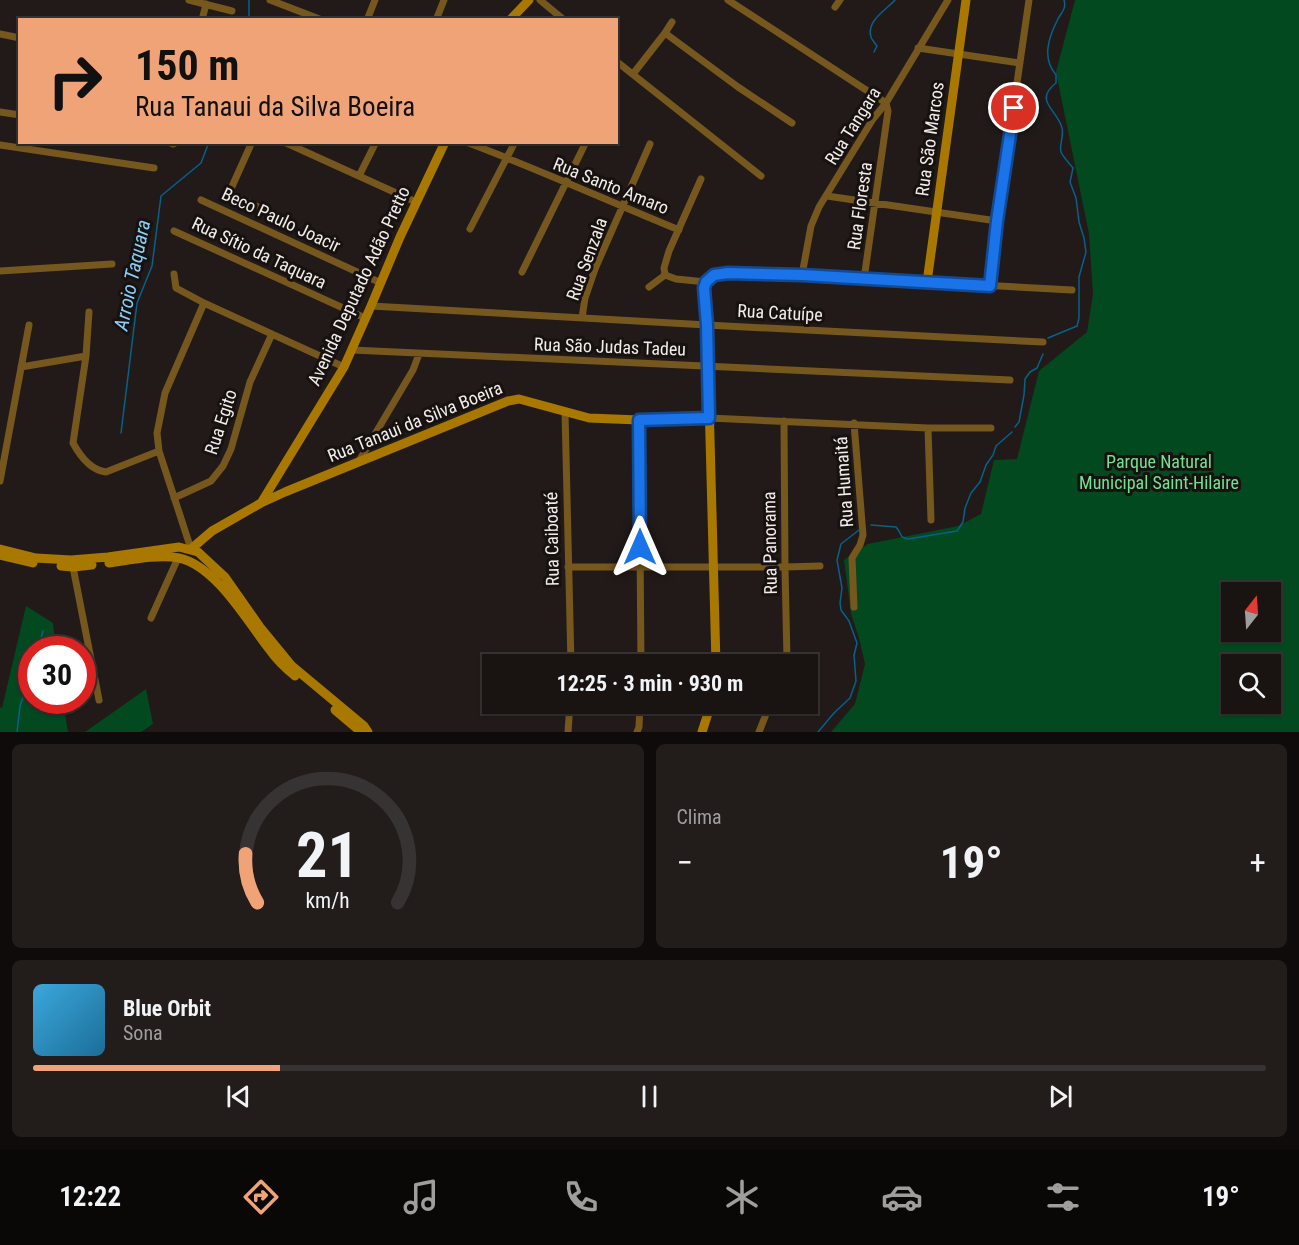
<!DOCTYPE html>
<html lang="pt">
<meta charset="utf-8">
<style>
:root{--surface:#191412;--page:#221d1b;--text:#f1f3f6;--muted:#9f9e9f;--line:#373332;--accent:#efa377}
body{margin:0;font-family:"Roboto Condensed",sans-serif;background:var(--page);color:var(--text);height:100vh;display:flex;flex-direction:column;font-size:22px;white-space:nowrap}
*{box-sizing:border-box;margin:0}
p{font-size:20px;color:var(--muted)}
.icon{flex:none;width:33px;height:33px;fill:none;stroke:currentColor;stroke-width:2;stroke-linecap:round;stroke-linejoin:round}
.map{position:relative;height:732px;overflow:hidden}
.drawer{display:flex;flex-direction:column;gap:12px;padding:12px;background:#0e0b0a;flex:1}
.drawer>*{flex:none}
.top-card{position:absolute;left:18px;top:18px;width:600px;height:126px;border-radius:0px;box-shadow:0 2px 4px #0004,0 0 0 2px var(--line);background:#efa377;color:#111;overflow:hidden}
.needle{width:39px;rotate:17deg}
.tools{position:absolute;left:1221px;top:582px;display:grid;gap:12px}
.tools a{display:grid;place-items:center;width:60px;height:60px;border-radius:0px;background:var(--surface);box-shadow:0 2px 4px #0004,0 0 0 2px var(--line);font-size:30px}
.speed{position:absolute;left:18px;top:636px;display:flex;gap:12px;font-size:30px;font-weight:700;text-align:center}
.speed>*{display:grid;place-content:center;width:78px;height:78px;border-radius:50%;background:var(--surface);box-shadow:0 2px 4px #0004,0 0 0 2px var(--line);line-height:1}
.speed .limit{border:9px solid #d22;background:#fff;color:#111}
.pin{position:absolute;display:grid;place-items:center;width:51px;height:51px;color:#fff;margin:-26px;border:3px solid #fff;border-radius:50%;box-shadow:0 2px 6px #0007}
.me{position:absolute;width:66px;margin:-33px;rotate:0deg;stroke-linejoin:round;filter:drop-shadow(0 0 4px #0008)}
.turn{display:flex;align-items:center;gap:21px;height:126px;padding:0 18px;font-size:27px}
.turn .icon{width:78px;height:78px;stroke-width:2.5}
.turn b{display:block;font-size:42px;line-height:51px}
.big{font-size:45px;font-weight:700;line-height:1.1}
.drawer .tile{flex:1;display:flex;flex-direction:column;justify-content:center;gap:9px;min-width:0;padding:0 21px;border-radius:9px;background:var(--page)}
.drawer .dial{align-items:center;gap:0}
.dial svg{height:156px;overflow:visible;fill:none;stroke:var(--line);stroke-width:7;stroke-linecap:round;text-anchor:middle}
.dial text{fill:var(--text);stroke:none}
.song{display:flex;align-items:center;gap:18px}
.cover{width:72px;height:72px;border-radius:9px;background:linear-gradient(135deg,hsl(200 70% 55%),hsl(200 70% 35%))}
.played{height:6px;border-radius:3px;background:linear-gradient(90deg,var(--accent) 20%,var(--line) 20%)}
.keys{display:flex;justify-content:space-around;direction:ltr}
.heat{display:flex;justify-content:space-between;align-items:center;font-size:33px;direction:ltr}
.drawer .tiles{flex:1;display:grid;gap:12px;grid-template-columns:1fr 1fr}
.tile:last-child{grid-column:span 2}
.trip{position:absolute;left:482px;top:654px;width:336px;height:60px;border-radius:0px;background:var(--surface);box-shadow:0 2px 4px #0004,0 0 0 2px var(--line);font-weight:700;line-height:60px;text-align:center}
.tabs{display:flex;height:96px;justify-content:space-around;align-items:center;background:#0a0807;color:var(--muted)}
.tabs .icon{width:42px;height:42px}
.tabs .selected{color:var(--accent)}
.tabs b{font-size:27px;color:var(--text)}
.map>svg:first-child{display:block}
.green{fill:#024920;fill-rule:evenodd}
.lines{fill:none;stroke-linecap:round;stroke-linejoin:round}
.stream{stroke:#03638b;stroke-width:1.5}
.street{stroke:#76571e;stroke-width:7}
.secondary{stroke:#a97801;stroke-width:9}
.route-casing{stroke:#114b97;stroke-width:15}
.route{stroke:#1a73e8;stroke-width:10}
.labels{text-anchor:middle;stroke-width:6;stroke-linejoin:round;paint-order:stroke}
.street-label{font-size:18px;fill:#f1edeb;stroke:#17110f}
.park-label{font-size:18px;fill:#71e291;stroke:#17110f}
.water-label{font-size:20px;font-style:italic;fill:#88d0f9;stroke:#17110f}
</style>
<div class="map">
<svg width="1299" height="732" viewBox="0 0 1299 732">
<rect width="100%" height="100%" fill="#211a18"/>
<!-- green -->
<path class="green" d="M1075,0H1299V732H831L855,704L865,664L859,638L851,614L844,560L868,544L958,526L981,514L994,460L1017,459L1039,371L1087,332L1093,294L1089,234L1056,72ZM1232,592H1270V632H1232ZM1232,664H1270V704H1232Z
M26,606L53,623L56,649L32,650V700L63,701L68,732H0V707L2,708Z
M146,689L153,724L141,732H85Z"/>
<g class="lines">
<!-- stream -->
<path class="stream" d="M249,0V20
M874,52L877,46C876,45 871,38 871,37C866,21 886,10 895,0
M1048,338L1077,326L1079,318V277L1086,252L1084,238L1079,222L1076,198L1070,182L1073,168C1070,164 1063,157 1061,152C1059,145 1064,136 1062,128C1057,109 1033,101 1056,83V75C1042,58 1048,39 1057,21C1060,13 1067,10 1064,0
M1015,427L1019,422L1024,395L1025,379L1030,372L1037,368L1043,354
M121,433L137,303L152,266L161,196L201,163L209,142
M871,525L896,527L899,531L902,537L908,539L957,531L963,522L965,508L971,493L980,482L986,465L993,455L996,446L1012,432
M38,650L43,631
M17,732L20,706L32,672
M818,732L834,713L850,698L856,681L854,655L857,643L849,621L841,610L840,603L842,588L837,560L841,544L859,530"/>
<!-- street -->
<path class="street" d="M189,0L232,11
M270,0L322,20
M540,0L564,20
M728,0L886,103L888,111L864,279
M835,7L840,0
M202,20L206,4
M367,20L375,0
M436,20L444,0
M665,33L738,87L792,123
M0,34L20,38
M918,48L1020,63
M616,61L761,176
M633,74L665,33L672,22
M0,112L20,115
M168,142L173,144L177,142
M252,142L230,191L234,196L274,214
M284,142L416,202
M466,142C538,169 608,201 679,230
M0,145L154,168
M359,176L376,142
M827,196L997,221
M201,200L381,283
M470,229L515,142
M174,231L365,318
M0,271L112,264
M522,272L586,142
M174,274L176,288L204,303L344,367
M665,275L676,279L706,282
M802,275L811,226L819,207L873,119L886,103L948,0
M927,282L1072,290
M990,286L997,221L1029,0
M649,287L665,275L664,268L669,251L701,179
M371,306L707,325L1043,342
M89,312L86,356L73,443C80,456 90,470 106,472L159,451
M582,318L585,298L595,269L650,144
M352,350L1010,380
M21,367L86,356
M565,412L571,664
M709,418L928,428H991
M639,420L641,664
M784,421L785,567L787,660L785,664
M928,428L931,520
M359,461L413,370L419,354
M0,481L29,325
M174,498L211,481L223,466L231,449L250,382L272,334
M191,549L159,451L157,433L165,393L204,303
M73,567L99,700
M568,567H785L820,566
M854,607L852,558L860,545L863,535L854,423
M151,618L178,558
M568,732L570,704
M637,732L639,727L640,704
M759,732L770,704"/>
<!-- secondary -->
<path class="secondary" d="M510,20L529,0
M261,503L344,367L371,306L400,237L445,142
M0,549L36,558L71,560L108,557L179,547L198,552L225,577L260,627L292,666L364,726L368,732
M191,549L212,531L261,503L285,492L508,401L519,399L589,418L639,420L709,418
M0,555L33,563
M109,563C130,560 158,554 179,558C216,566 247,621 269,649C276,659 285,668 295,676
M61,566L73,567L92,565
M716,664L707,325L704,288L706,282L714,275L728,273L802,275L927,282L966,0
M335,710L361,732
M702,732L711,704"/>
</g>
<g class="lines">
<defs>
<path id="route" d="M640,547L639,420L709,418L707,325L704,288L706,282L714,275L728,273L802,275L990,286L997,221L1014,108"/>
</defs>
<!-- route casing -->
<use href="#route" class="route-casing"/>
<!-- route -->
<use href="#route" class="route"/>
</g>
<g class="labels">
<!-- street labels -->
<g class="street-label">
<text transform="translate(853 126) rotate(-58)" y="6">Rua Tangara</text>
<text transform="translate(930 139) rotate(-82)" y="6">Rua São Marcos</text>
<text transform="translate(611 186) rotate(22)" y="6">Rua Santo Amaro</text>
<text transform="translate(860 206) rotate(-82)" y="6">Rua Floresta</text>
<text transform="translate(281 220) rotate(25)" y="6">Beco Paulo Joacir</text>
<text transform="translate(259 253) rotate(25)" y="6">Rua Sítio da Taquara</text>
<text transform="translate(587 259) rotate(-70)" y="6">Rua Senzala</text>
<text transform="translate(359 286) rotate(-65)" y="6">Avenida Deputado Adão Pretto</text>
<text transform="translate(780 313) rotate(3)" y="6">Rua Catuípe</text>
<text transform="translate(610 347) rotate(2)" y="6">Rua São Judas Tadeu</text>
<text transform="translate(221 422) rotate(-72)" y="6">Rua Egito</text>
<text transform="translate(415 422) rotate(-22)" y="6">Rua Tanaui da Silva Boeira</text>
<text transform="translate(844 482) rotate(-94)" y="6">Rua Humaitá</text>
<text transform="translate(552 539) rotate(-91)" y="6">Rua Caiboaté</text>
<text transform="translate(770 543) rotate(-91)" y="6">Rua Panorama</text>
</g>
<!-- park labels -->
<g class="park-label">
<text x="1159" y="468">Parque Natural<tspan x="1159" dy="21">Municipal Saint-Hilaire</tspan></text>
</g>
<!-- water labels -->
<g class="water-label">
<text transform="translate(132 275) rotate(-78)" y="7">Arroio Taquara</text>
</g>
</g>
</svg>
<div class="tools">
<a><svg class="needle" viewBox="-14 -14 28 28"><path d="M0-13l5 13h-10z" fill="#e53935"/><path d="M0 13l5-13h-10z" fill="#9f9e9f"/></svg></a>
<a><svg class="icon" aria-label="search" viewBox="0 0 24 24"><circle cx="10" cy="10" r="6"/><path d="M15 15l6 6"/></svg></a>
</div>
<div class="speed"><div class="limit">30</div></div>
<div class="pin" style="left:1014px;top:108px;background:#d93025"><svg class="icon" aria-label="arrive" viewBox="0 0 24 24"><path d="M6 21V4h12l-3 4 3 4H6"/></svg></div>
<svg class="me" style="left:640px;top:547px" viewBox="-20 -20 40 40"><path d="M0-17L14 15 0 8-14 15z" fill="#1a73e8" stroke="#fff" stroke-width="4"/></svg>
<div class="trip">12:25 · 3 min · 930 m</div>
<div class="top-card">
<div class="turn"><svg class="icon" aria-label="right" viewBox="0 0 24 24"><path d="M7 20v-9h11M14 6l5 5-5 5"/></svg><div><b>150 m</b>Rua Tanaui da Silva Boeira</div></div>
</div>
</div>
<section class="drawer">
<div class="tiles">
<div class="tile dial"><svg viewBox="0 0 100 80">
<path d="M14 69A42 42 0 1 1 86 69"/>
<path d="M14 69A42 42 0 0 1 8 44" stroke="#efa377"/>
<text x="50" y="56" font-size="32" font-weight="700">21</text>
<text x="50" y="72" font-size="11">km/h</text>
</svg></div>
<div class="tile"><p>Clima</p>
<div class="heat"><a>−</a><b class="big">19°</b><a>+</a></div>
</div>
<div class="tile">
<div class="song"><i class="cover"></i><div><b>Blue Orbit</b><p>Sona</p></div></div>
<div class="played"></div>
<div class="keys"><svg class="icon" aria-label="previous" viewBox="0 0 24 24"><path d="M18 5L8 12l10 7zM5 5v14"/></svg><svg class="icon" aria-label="pause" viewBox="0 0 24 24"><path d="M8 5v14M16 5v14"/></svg><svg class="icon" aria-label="next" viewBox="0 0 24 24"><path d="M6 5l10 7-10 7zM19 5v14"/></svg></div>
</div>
</div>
</section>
<nav class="tabs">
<b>12:22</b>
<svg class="icon selected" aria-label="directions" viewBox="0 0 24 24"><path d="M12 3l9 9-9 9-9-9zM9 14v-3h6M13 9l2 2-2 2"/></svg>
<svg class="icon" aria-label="music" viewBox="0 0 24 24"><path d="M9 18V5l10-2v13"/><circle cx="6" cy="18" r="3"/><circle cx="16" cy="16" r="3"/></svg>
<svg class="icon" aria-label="phone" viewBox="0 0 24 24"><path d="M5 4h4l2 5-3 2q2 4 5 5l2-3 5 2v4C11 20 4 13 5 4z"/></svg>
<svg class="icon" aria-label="climate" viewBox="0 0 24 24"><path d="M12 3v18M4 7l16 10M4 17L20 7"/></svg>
<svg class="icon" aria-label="car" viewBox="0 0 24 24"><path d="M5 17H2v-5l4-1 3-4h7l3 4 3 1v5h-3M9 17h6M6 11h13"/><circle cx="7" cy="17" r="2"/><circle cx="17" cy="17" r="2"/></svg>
<svg class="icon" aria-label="filters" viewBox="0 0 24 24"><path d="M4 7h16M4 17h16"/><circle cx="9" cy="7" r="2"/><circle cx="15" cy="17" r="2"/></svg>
<b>19°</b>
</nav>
